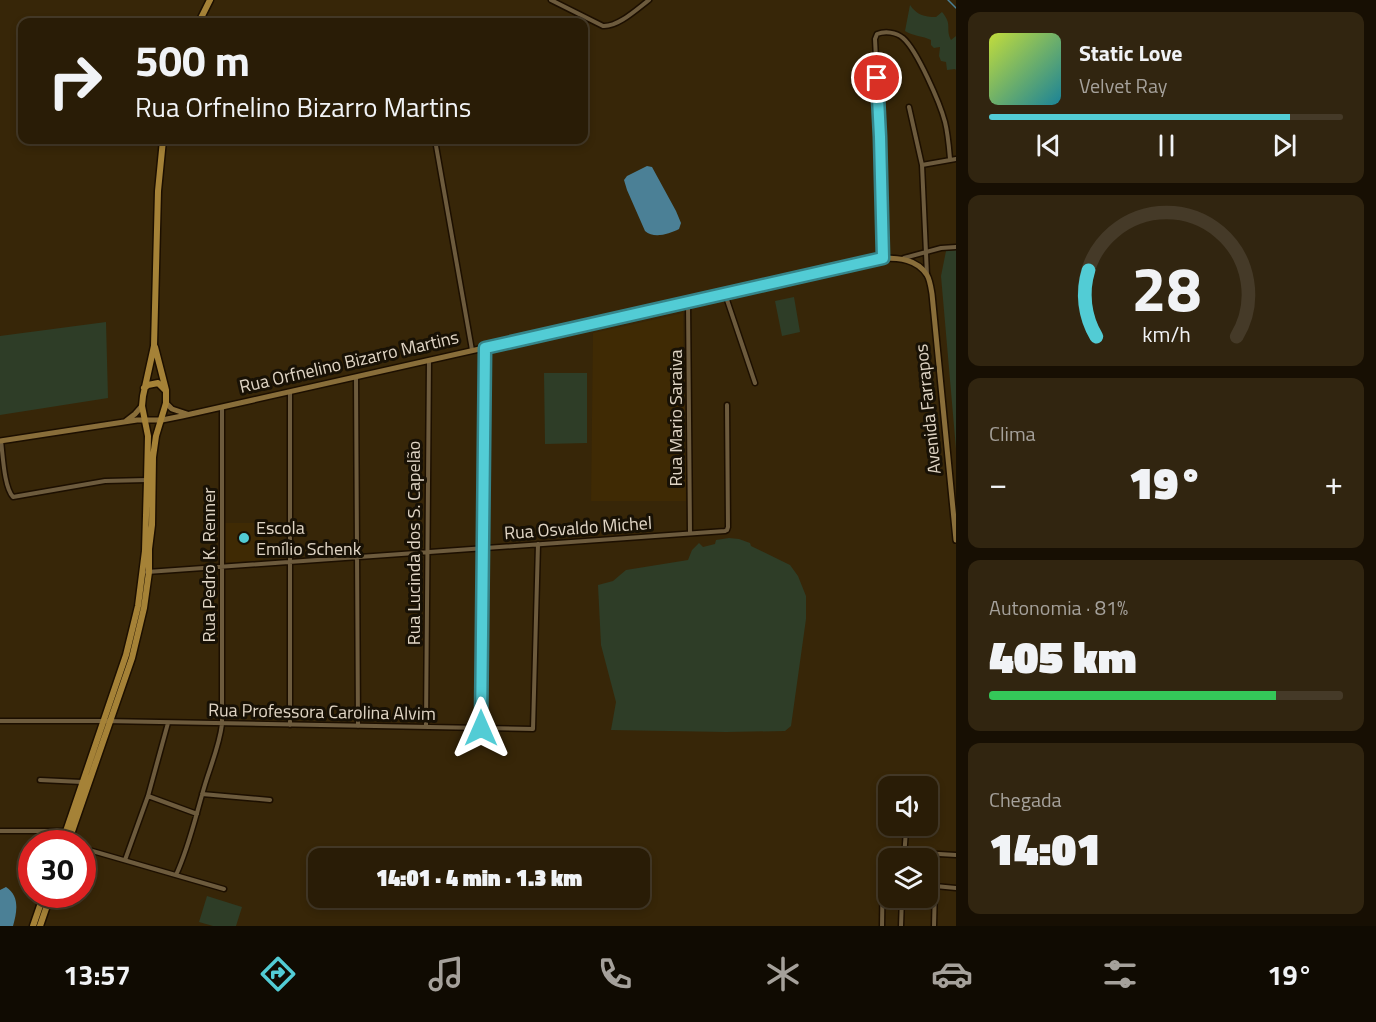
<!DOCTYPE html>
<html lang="pt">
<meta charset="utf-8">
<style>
:root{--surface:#291c06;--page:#312510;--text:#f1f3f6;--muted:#a5a19b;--line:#453a28;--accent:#52ccd5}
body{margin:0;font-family:"Titillium Web",sans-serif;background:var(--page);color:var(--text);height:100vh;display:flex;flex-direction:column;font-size:22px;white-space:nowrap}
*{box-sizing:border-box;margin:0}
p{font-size:20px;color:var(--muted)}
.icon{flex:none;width:33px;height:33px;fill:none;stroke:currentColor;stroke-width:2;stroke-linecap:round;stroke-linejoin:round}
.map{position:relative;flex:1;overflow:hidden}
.sheet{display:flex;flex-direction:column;gap:12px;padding:12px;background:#170f03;width:420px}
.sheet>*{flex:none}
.banner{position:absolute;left:18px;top:18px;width:570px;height:126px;border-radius:12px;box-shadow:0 3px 9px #0003,0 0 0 2px var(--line);background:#291c06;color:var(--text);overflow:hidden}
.controls{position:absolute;left:878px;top:776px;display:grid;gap:12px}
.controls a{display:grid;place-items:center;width:60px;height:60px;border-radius:12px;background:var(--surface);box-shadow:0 3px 9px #0003,0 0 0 2px var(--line);font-size:30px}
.speed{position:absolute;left:18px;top:830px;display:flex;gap:12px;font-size:30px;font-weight:700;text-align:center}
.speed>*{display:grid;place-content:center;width:78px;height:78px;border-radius:50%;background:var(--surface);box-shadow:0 3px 9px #0003,0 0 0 2px var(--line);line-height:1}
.speed .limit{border:9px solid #d22;background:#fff;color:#111}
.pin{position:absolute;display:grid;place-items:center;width:51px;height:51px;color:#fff;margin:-26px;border:3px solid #fff;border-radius:50%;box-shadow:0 2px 6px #0007}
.me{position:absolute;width:66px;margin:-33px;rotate:0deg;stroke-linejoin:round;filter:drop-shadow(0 0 4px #0008)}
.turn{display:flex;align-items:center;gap:21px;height:126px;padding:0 18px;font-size:27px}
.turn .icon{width:78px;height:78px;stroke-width:2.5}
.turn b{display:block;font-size:42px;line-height:51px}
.big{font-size:45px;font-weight:800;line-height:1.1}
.sheet .widget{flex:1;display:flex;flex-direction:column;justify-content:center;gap:9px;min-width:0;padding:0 21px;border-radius:12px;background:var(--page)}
.sheet .dial{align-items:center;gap:0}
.dial svg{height:156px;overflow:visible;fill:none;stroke:var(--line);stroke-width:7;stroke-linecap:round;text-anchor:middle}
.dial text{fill:var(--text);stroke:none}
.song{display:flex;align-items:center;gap:18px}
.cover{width:72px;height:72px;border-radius:9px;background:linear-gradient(135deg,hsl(70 70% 55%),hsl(190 70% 35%))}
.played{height:6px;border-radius:3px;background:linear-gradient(90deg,var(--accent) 85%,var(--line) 85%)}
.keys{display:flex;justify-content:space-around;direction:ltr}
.heat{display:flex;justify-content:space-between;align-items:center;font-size:33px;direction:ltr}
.charge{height:9px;border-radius:4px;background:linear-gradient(90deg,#34c759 81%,var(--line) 0)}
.trip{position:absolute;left:308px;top:848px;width:342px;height:60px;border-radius:12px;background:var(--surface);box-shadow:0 3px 9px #0003,0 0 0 2px var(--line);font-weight:800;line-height:60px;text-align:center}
.menu{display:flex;height:96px;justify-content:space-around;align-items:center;background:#100b02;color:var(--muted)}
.menu .icon{width:42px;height:42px}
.menu .selected{color:var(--accent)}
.menu b{font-size:27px;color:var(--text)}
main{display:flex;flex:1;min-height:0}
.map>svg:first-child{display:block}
.built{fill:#3f2a04}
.green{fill:#2e3d27}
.water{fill:#4b8096}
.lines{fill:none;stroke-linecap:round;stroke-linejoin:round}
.stream{stroke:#4b8096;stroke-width:1.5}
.street-casing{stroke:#1c0f00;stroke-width:7}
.secondary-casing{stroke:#1c0f00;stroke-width:8}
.primary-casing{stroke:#1c0f00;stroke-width:9}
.street{stroke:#6d5b3d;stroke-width:4}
.secondary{stroke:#896e3a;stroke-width:5}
.primary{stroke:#a58237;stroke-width:6}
.route-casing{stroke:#35858a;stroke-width:15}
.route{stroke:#52ccd5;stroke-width:10}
.poi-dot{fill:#52ccd5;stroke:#181105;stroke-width:2}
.labels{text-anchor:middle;stroke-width:6;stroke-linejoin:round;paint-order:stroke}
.street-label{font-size:18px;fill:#e0d5c5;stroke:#181105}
.poi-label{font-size:18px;fill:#e0d5c5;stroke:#181105;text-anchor:start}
</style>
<main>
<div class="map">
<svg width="956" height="926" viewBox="0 0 956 926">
<rect width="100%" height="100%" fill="#372608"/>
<!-- built -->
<path class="built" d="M683,313L686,501H591L593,333Z
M225,523H263V560L225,563Z"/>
<!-- green -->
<path class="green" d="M910,5C917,15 924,17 936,17L942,12C953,25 945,28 951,40L956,36V70L955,69L947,70L946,62L941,61L939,56L940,47L934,48L931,45V40C923,36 913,36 905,31Z
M956,250V449L941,276L946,251Z
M794,297L800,332L782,336L775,301Z
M106,322L108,398L0,415V336Z
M544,373H587V443L545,444Z
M729,538L739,539L750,543L751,546L790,565L798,576L806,596V619L791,726L785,731L726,732L611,730L616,702L601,645L598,585L613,581L626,570L688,560L692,550L699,543L703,547L715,544L716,540Z
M207,896L242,907L236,926H213L199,922Z"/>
<!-- water -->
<path class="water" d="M647,166L652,167L676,211L681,223L679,229C669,234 654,239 645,231L627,190L624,180L627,176Z
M6,887C20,896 17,912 13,926H0V890Z"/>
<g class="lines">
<!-- stream -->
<path class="stream" d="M948,0L956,8"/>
<defs>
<path id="street" d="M551,0L603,26C618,27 637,9 649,0
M909,107L922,165L927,275
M435,140L472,350
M922,165L956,159
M883,258L880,137L875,39L877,34C885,31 896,32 903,38C917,50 940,103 945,122C948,134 949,147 950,159
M904,258L941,248L956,247
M725,294L755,383
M688,302L690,533
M356,377L358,726
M290,392V725
M1,441C3,456 4,487 13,497L105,481L147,480
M147,572L725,531L727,530L728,527L727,405
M0,721H105L533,729L538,544
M426,727L429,361
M481,728L485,347
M40,780L82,782
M202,794L270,800
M148,796L197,814
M0,831H65
M82,848L224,889
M905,852L956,855
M904,858L906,830
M125,860L148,796L168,723
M176,875C188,849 194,823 202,795C208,771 219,749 222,724V407
M935,886L956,888
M882,926L883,863
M901,926L902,897
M934,926L935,886L934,854"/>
<path id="secondary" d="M166,403L172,409L187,414
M126,421L135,414L142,406
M0,441L137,420H162L182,416L883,258C899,258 917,259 927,275C930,280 931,288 932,294L956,540"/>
<path id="primary" d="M199,22L210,0
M144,388L148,385L158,383L165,390
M62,843L126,655L138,606L145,551L147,480L148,436L142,406L143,396L154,346L158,191L163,140
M68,843L132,658L144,608L149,572V549L152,525L153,457L156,436L166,403V390L155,347
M33,926L44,894
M40,926L51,894"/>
</defs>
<!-- street casing -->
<use href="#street" class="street-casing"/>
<!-- secondary casing -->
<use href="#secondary" class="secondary-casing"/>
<!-- primary casing -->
<use href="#primary" class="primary-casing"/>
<!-- street -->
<use href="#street" class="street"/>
<!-- secondary -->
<use href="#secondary" class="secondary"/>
<!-- primary -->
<use href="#primary" class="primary"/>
</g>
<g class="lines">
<defs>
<path id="route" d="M481,728L485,348L883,258L880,137L877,78"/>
</defs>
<!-- route casing -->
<use href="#route" class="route-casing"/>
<!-- route -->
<use href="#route" class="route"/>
</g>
<!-- markers -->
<circle class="poi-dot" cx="244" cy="538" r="6"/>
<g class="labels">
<!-- street labels -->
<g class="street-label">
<text transform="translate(349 362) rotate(-13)" y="6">Rua Orfnelino Bizarro Martins</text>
<text transform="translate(928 409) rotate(-96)" y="6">Avenida Farrapos</text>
<text transform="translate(676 418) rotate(-90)" y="6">Rua Mario Saraiva</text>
<text transform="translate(578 528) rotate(-4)" y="6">Rua Osvaldo Michel</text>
<text transform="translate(414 543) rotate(-90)" y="6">Rua Lucinda dos S. Capelão</text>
<text transform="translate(209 565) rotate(-90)" y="6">Rua Pedro K. Renner</text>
<text transform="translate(322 712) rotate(1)" y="6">Rua Professora Carolina Alvim</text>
</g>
<!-- poi labels -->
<g class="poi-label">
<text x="256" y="534">Escola<tspan x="256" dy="21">Emílio Schenk</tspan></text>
</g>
</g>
</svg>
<div class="controls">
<a><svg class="icon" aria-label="sound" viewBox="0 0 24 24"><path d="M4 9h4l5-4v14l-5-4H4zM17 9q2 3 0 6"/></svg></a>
<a><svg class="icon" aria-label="layers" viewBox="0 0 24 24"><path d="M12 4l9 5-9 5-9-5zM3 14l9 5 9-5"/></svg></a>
</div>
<div class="speed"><div class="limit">30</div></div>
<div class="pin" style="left:877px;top:78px;background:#d93025"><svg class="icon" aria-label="arrive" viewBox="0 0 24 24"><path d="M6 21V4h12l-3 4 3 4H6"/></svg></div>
<svg class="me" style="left:481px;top:728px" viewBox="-20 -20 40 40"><path d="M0-17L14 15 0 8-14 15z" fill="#52ccd5" stroke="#fff" stroke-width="4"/></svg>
<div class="trip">14:01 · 4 min · 1.3 km</div>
<div class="banner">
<div class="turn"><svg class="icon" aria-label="right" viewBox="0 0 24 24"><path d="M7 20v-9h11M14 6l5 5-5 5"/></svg><div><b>500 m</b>Rua Orfnelino Bizarro Martins</div></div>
</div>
</div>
<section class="sheet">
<div class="widget">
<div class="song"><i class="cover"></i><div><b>Static Love</b><p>Velvet Ray</p></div></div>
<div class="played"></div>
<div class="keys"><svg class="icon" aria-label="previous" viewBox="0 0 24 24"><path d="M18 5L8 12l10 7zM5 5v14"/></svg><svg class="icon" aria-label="pause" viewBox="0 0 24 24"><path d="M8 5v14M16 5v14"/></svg><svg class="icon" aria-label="next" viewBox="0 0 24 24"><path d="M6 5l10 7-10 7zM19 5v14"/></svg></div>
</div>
<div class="widget dial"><svg viewBox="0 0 100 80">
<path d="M14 69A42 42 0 1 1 86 69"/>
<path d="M14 69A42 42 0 0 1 10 35" stroke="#52ccd5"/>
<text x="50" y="56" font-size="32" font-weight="700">28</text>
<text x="50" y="72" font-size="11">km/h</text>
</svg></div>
<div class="widget"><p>Clima</p>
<div class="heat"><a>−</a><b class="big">19°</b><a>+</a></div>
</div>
<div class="widget"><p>Autonomia · 81%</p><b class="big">405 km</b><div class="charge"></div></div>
<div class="widget"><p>Chegada</p><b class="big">14:01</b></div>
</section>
</main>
<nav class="menu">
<b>13:57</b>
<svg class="icon selected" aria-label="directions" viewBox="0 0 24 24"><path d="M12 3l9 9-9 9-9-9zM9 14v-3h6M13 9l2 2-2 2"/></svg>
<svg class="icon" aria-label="music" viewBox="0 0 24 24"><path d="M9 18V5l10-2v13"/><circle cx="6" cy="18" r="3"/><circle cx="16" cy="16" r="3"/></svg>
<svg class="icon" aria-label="phone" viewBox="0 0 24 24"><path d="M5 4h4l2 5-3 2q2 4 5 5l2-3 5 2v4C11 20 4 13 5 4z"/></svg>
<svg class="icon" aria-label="climate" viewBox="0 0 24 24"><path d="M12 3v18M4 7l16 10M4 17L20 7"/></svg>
<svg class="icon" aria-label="car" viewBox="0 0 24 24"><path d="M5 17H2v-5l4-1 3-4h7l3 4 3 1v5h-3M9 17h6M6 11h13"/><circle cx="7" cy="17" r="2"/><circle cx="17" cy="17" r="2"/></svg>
<svg class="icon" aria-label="filters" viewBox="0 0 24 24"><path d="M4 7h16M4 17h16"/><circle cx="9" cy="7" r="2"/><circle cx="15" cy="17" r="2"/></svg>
<b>19°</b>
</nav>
